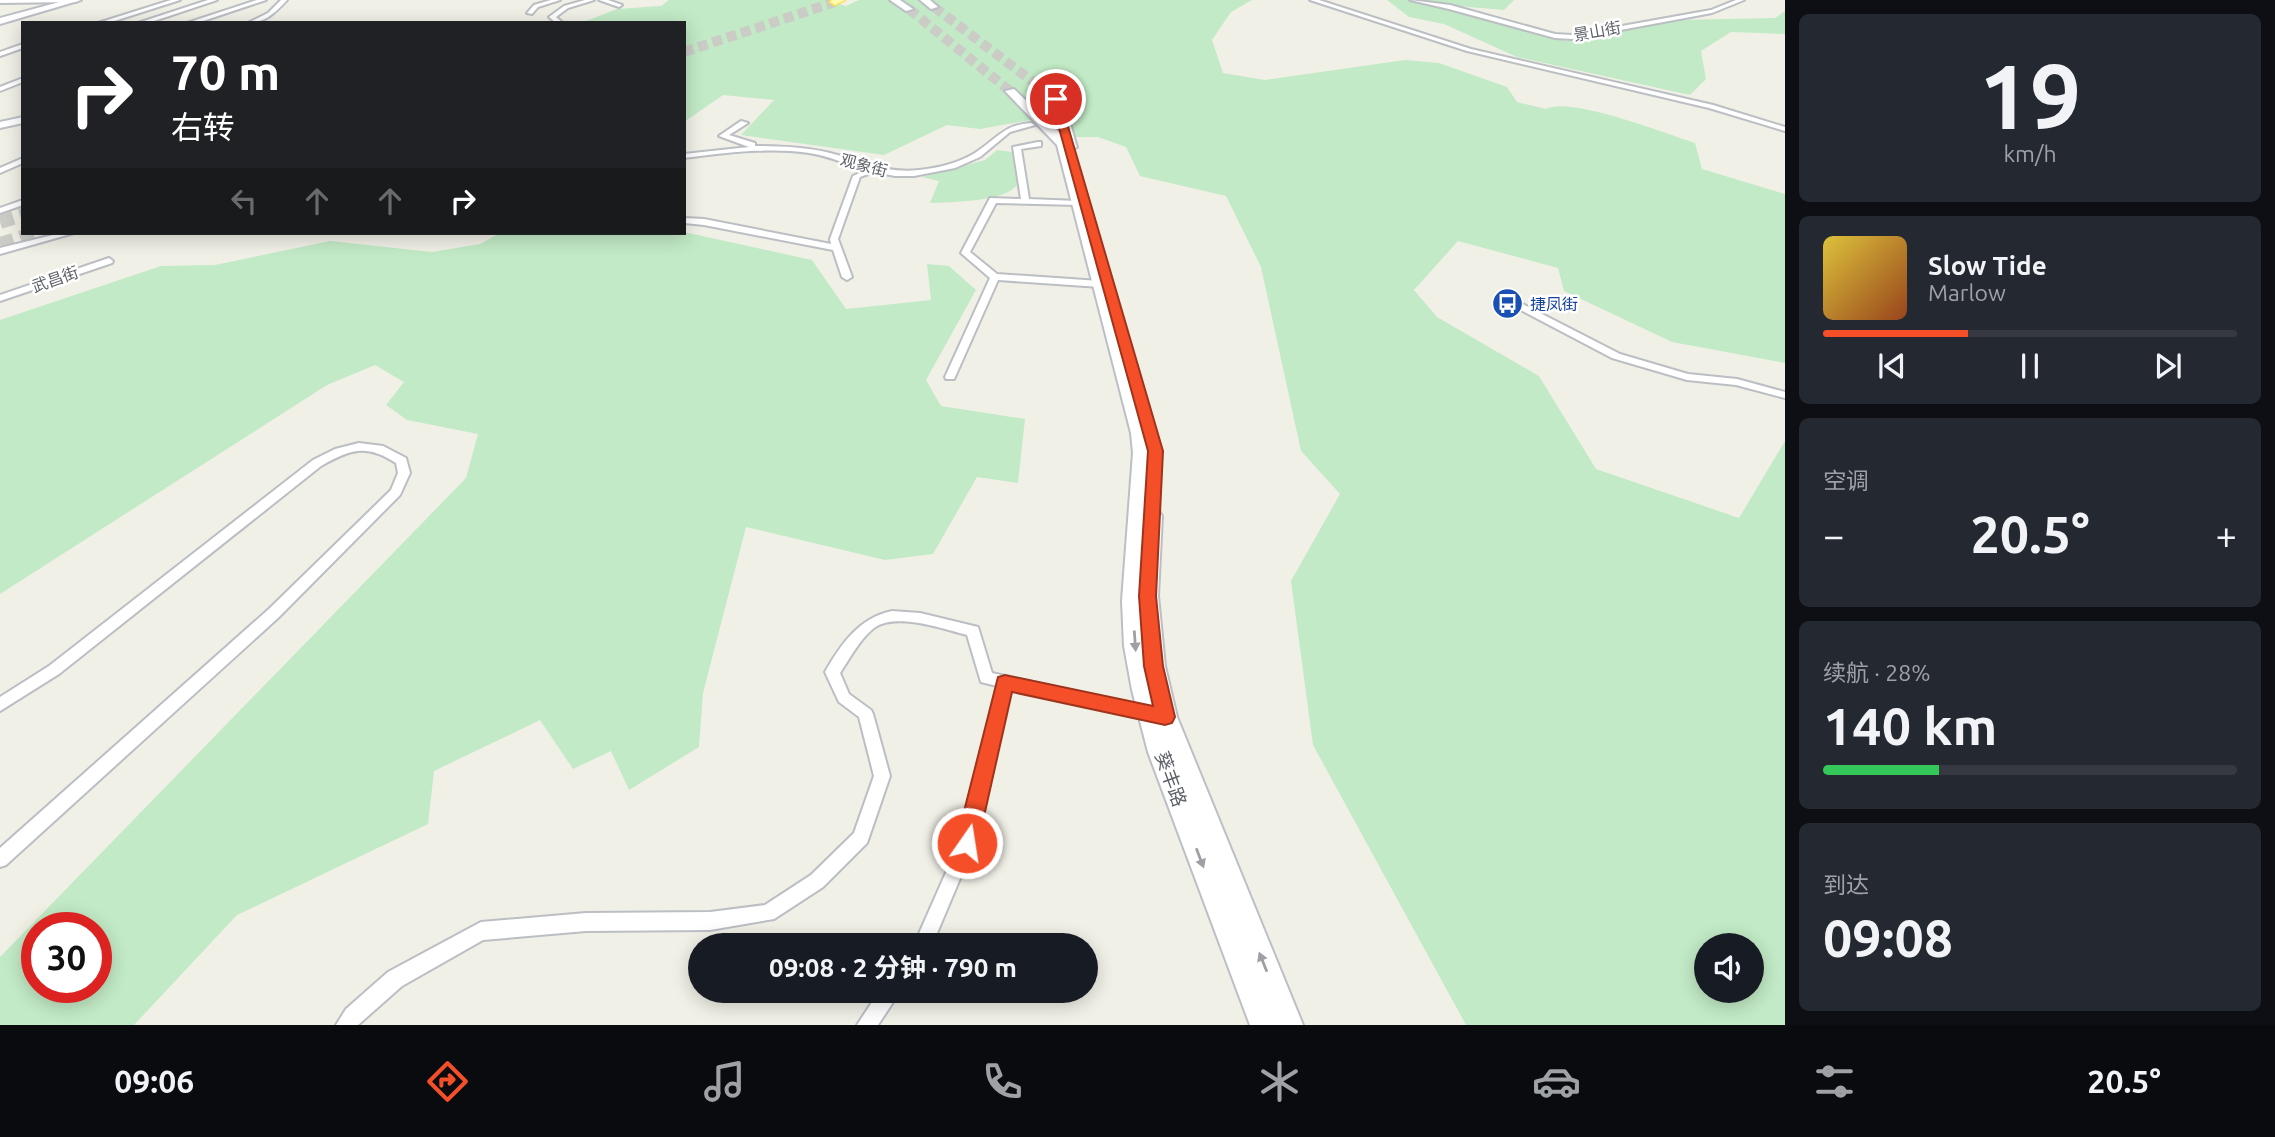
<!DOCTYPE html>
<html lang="zh">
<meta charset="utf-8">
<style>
:root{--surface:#171b24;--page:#242831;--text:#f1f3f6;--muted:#9ea1a6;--line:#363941;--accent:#f54f29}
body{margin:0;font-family:Ubuntu,"Noto Sans SC",sans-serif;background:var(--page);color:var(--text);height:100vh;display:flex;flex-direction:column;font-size:26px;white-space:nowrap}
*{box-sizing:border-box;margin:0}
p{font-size:23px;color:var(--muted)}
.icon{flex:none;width:38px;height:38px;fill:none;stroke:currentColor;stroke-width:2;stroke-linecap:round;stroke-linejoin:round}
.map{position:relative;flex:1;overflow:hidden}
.panel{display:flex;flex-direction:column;gap:14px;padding:14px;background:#0d0f14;width:490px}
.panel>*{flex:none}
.guide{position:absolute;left:21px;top:21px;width:665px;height:214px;border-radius:0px;box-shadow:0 4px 18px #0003;background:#202124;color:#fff;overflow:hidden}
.fabs{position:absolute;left:1694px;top:933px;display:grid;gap:14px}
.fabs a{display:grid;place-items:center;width:70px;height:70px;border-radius:50%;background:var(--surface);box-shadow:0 4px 18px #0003;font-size:35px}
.speed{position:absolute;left:21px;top:912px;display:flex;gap:14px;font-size:35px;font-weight:700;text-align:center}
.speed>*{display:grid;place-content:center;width:91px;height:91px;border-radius:50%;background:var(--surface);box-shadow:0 4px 18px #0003;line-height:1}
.speed .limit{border:10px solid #d22;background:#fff;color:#111}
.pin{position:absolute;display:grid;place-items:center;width:60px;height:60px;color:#fff;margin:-30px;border:4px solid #fff;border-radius:50%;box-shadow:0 2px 7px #0007}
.me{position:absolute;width:77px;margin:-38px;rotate:13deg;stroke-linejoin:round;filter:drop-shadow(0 0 5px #0008)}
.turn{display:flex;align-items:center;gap:24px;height:147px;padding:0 35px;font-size:32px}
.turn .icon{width:91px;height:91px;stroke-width:2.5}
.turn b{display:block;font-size:49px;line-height:60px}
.lanes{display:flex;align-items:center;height:66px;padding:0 35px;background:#0003;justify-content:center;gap:35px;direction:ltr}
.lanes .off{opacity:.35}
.big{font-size:52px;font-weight:700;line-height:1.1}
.panel .card{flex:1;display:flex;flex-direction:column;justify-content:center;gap:10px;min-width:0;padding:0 24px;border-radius:10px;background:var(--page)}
.panel .dial{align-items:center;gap:0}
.dial b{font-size:91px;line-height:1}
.song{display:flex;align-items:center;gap:21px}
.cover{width:84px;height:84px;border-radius:10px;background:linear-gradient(135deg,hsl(50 70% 55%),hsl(20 70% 35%))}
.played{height:7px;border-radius:4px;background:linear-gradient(90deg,var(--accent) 35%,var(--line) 35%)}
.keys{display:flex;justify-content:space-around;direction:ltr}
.heat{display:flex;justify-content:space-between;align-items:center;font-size:38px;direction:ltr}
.charge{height:10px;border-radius:5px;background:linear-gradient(90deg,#34c759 28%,var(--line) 0)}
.trip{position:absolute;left:688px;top:933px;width:410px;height:70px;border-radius:35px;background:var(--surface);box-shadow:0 4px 18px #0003;font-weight:700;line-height:70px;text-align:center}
.dock{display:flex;height:112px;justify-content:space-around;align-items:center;background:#090b0e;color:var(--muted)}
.dock .icon{width:49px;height:49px}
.dock .selected{color:var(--accent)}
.dock b{font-size:32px;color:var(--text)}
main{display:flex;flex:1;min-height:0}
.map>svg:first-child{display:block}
.green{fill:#c2eac6;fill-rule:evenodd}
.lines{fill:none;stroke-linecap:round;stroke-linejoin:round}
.secondary-tunnel{stroke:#ccccc7;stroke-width:10;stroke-dasharray:10 5;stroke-linecap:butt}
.primary-tunnel-far1{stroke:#ccccc7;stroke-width:10;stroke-dasharray:10 5;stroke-linecap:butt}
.primary-tunnel{stroke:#ccccc7;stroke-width:14;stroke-dasharray:14 7;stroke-linecap:butt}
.street-casing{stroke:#bbbec3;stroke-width:4}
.secondary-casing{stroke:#bcbfc5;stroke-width:4}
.primary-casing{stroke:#fbde57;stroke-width:3}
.street{fill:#fff;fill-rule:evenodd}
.secondary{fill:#fff;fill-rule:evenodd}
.primary{fill:#fffaae;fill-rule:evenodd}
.oneway{fill:#9ea0a4}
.route{fill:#f54f29;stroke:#9f331b;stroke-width:2}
.labels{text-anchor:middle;stroke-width:5;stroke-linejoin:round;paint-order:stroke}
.far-street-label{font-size:16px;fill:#5e6168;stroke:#fff}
.far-transit-label{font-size:16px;fill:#164399;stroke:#fff;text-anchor:start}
.street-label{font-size:19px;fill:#5e6168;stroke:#fff}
</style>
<main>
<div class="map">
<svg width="1785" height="1025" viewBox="0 0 1785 1025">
<rect width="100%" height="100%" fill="#f1f0e7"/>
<!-- green -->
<path class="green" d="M669,0H825L846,6L859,0H1252L1231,12L1212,40L1223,73L1265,80L1405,60L1439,63L1507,87L1517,102L1546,109C1570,96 1667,134 1695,143L1702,169L1785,194V363L1672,342L1564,291L1558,268L1458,241L1414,290L1437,317L1539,376L1596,469L1739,518L1785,441V1025H1466L1313,745L1291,581L1340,494L1301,451L1261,267L1226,196L1140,176L1126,147L1098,137H1075L1060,99L1041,85L1030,87L1048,98L1059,126L1056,127L1013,89L1004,90L1031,120L980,129L947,125L884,155L741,135L774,100L723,95L684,122V23H581L617,9L661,6ZM1706,945H1752V990H1706Z
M1387,0H1514L1504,10L1445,5L1444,7L1567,41L1677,20L1775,18L1785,11V34L1731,32L1701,51L1706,79L1690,95L1517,57L1444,24L1409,17Z
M997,150L1012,152L1017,185C1005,202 951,202 930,203L939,181L922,177L985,160Z
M684,232L812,260L846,309L931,300L927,264L949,266L976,290L926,380L941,406L1025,419L1018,483L977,477L933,554L885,560L746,527L703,693L699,747L629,790L611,751L573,769L540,720L434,771L428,824L237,915L134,1025H0V957L466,478L478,434L407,420L386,405L404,382L375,365L327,385L0,594V320L161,266L215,265L330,241L432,252L480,244L500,233ZM37,928H96V987H37Z"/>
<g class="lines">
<!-- secondary-tunnel -->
<path class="secondary-tunnel" d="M934,7L1040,87
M909,9L1010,91"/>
<!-- primary-tunnel-far1 -->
<path class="primary-tunnel-far1" d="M684,52L835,2"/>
<!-- primary-tunnel -->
<path class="primary-tunnel" d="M0,222L23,215
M0,244L36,233"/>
<defs>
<path id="street" d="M0,0H79L76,2L0,3Z
M171,0H180L108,23H98Z
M208,0H217L148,23H138Z
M257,0H266L197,23H187Z
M281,0H287C276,12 265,23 248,23L268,13Z
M551,0H560L538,7L532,14L527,13L534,5Z
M585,0H594L568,8L556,17L563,23H556L549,17L564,6Z
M599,0H608L622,5L619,7Z
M1310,0H1319L1471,49L1713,105L1785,127V131L1709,108L1467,51Z
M1410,0L1450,5L1555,34L1572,35L1711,10L1736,0H1744L1712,13L1572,39L1555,38L1449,9Z
M23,44V48L0,56V52Z
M23,78V82L0,91V87Z
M741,121L748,123L729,135L755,143V146C780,146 805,147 830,153C861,161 886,174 919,170C938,168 959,163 975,153C997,139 1003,125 1031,123L1035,125L1010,132L980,157L955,168L914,176H895L874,172L860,177L838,239L852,277L847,280L842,277L833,250L704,225L684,223V218L704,219L831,244L830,239L853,176L866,170C847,164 828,156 809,153C767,147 725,153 684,158V154L749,147L719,136Z
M1038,142H1041V146L1021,149L1029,199L1078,201L1082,203L1078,205L996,203L970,252L997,274L1100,281L1105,284L1100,287L998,280L955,377L954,379H946L945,377L990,278L961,253L990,198L1021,199L1013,147Z
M23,158V163L0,173V168Z
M23,200V205L0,213V208Z
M61,233H74L0,254V248Z
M109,258L113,261L112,263L0,301V295Z
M1503,294L1620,354L1688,374L1737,379L1785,392V398L1736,385L1687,380L1612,358L1500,299V295Z
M359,443L383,446L406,458L410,473L400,495L279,617L6,865L0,867V848L269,609L391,490L398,473L396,463C366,444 351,449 321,466L59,674L0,711V697L49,666L313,460L335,449Z
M892,611L920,613L978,627L992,673L1151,708L1156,710L1158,714L1156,718L1151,720L1011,689L975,843L932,945H914L959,843L997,686L981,682L967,635C943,629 896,612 874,628C860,639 850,658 840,673L849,694L871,710L873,714L890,776L867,843L823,887L774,919L710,930L586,931L483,940L402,986L358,1025H336L346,1009L388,972L481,922L586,913L710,912L765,905L811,875L854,833L874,776L859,717L839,702L825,672C841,644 859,618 892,611Z
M880,990H901L878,1025H857Z"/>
<path id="secondary" d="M67,0H81L0,24V18Z
M890,0H900L913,9L906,11Z
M920,0H930L938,7L931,9Z
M1036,85C1064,83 1070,127 1077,147L1070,150L1149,433L1151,453L1148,510L1159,511L1162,516L1158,596L1165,666L1177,717L1303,1025H1250L1148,752L1132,690L1124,646L1122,601L1133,453L1131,433L1057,145L1005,91L1014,89L1061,134L1051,100L1036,89Z
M23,117V123L0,128V122Z"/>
<path id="primary" d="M832,0H845L835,5L830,2Z"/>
</defs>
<!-- street casing -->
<use href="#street" class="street-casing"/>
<!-- secondary casing -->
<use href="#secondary" class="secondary-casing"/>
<!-- primary casing -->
<use href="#primary" class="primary-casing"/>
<!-- street -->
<use href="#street" class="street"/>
<!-- secondary -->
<use href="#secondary" class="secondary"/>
<!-- primary -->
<use href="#primary" class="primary"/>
</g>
<!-- one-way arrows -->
<defs><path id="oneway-solid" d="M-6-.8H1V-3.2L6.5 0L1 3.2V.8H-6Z" transform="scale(1.75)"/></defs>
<g class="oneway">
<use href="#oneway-solid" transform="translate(1135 641) rotate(86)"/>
<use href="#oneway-solid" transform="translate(1200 858) rotate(69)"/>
<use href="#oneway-solid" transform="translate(1263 962) rotate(-112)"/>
</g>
<!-- route -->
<path class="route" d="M1056,96L1060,99L1163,451L1156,596L1163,666L1175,717L1172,723L1165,725L1012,692L978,843L975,850L967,853L959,850L956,843L998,677L1005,675L1153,706L1144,666L1139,596L1148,451L1051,99Z"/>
<!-- icons -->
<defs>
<symbol id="bus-disc" viewBox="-11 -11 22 22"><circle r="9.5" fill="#1a4fb4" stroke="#fff"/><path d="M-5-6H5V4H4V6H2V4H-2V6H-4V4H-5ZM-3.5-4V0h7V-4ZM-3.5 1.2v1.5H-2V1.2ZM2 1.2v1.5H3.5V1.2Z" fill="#fff"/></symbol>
</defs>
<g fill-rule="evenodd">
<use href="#bus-disc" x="1490" y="286" width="35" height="35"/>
</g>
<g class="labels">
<!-- far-street labels -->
<g class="far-street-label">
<text transform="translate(1597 31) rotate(-10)" y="6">景山街</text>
<text transform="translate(864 165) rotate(15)" y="6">观象街</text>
<text transform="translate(55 279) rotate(-19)" y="6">武昌街</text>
</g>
<!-- far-transit labels -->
<g class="far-transit-label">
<text x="1530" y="310">捷凤街</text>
</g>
<!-- street labels -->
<g class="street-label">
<text transform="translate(1171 779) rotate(70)" y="7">葵丰路</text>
</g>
</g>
</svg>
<div class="fabs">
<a><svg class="icon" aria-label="sound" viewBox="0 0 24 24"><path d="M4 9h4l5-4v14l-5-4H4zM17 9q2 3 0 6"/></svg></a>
</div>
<div class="speed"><div class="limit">30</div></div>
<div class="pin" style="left:1056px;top:99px;background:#d93025"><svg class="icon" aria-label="arrive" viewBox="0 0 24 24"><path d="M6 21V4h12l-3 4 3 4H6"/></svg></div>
<svg class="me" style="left:967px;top:843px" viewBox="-20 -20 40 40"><circle r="17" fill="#f54f29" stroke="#fff" stroke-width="3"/><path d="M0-11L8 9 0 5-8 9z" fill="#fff"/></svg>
<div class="trip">09:08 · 2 分钟 · 790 m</div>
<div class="guide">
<div class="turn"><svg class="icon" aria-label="right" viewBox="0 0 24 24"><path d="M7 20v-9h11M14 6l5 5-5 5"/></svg><div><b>70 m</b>右转</div></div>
<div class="lanes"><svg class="icon off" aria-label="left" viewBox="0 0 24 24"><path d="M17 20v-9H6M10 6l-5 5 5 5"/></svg><svg class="icon off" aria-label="ahead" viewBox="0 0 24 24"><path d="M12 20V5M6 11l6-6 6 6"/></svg><svg class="icon off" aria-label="ahead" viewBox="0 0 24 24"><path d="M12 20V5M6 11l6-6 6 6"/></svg><svg class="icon" aria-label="right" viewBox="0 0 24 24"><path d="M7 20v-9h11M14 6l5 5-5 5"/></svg></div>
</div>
</div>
<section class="panel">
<div class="card dial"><b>19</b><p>km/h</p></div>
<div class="card">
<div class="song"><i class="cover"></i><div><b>Slow Tide</b><p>Marlow</p></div></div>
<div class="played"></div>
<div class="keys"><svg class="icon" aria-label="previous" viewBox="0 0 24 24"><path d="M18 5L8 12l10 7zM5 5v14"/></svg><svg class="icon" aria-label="pause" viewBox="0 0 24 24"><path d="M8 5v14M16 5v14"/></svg><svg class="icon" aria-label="next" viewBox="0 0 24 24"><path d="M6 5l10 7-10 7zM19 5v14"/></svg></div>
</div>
<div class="card"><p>空调</p>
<div class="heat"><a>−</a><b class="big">20.5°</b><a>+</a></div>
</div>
<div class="card"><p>续航 · 28%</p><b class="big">140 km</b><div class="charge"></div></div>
<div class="card"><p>到达</p><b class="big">09:08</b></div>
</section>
</main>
<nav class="dock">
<b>09:06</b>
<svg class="icon selected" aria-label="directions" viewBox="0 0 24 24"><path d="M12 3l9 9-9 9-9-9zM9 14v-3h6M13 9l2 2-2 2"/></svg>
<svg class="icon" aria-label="music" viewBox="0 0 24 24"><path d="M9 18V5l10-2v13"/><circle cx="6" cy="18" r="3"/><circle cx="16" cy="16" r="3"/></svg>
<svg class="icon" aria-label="phone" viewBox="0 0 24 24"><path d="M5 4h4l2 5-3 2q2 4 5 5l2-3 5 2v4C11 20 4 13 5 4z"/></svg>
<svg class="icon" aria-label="climate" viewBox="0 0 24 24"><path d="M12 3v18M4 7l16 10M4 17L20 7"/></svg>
<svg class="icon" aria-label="car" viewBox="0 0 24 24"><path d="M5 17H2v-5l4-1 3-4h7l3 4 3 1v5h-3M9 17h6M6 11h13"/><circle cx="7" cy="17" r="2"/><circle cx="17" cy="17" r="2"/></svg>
<svg class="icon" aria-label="filters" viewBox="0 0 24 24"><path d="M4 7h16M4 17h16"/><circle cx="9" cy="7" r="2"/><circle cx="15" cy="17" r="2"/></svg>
<b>20.5°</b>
</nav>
